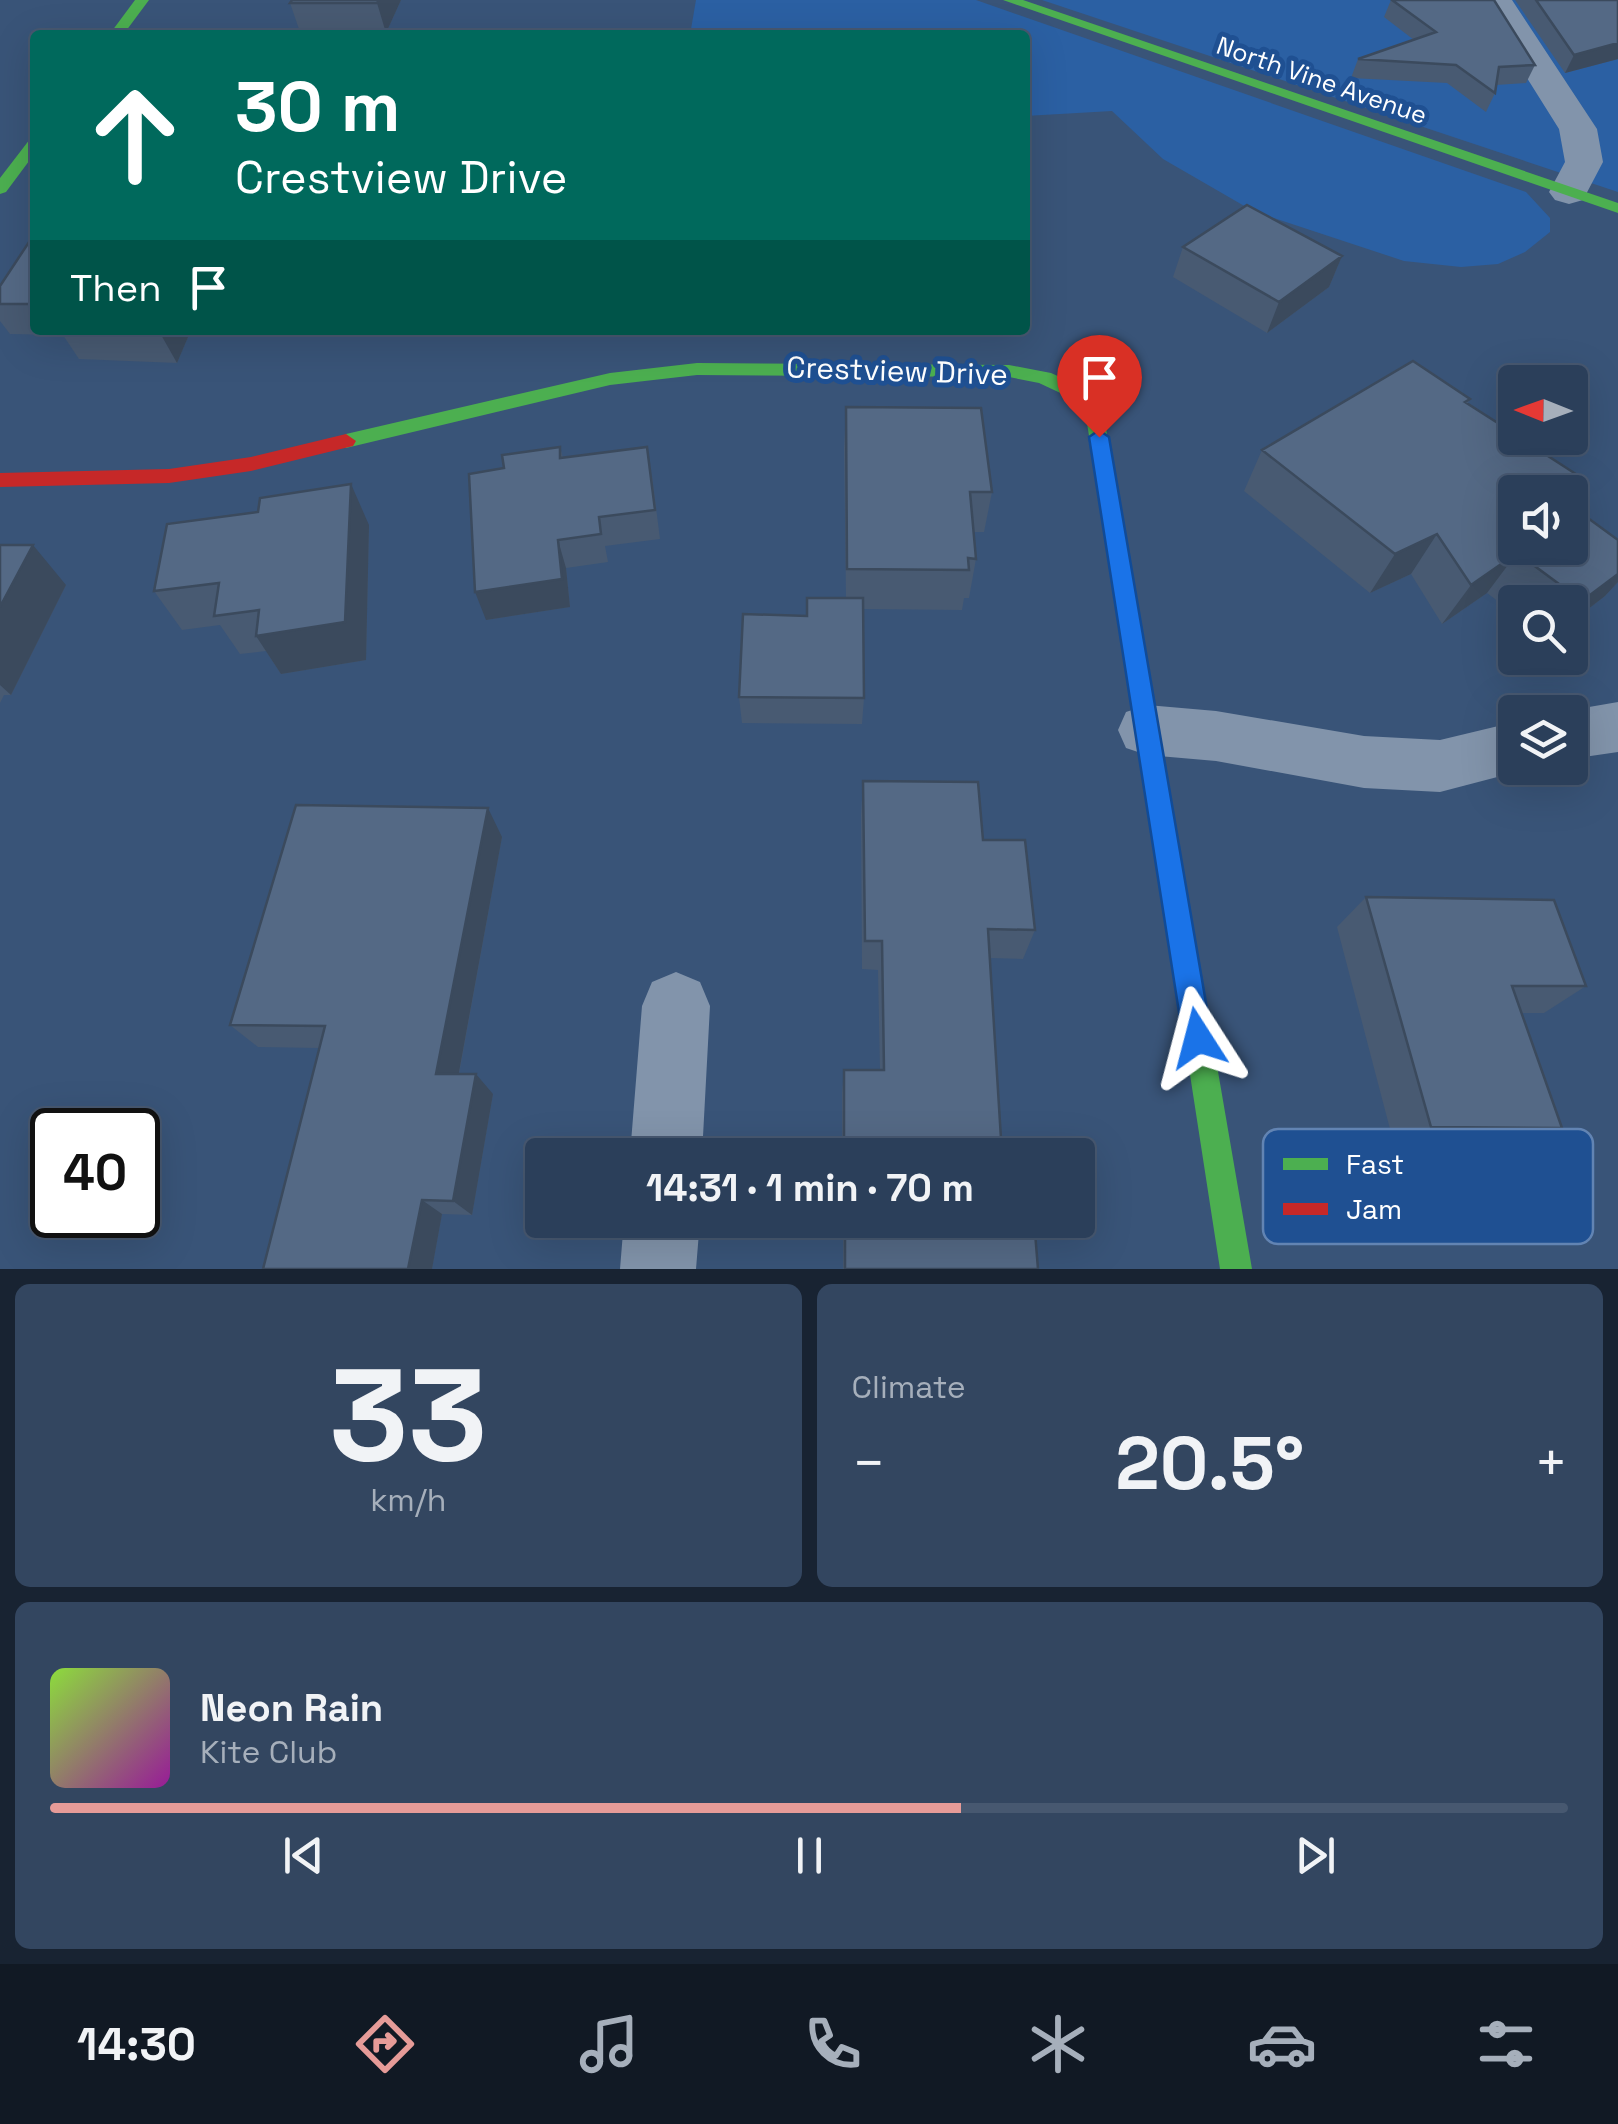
<!DOCTYPE html>
<meta charset="utf-8">
<style>
:root{--surface:#2b3f5a;--page:#334660;--text:#f1f3f6;--muted:#a6afbb;--line:#475870;--accent:#e69b98}
body{margin:0;font-family:"Space Grotesk",sans-serif;background:var(--page);color:var(--text);height:100vh;display:flex;flex-direction:column;font-size:38px;white-space:nowrap}
*{box-sizing:border-box;margin:0}
p{font-size:32px;color:var(--muted)}
.icon{flex:none;width:55px;height:55px;fill:none;stroke:currentColor;stroke-width:2;stroke-linecap:round;stroke-linejoin:round}
.map{position:relative;height:1269px;overflow:hidden}
.drawer{display:flex;flex-direction:column;gap:15px;padding:15px;background:#182332;flex:1}
.drawer>*{flex:none}
.top-card{position:absolute;left:30px;top:30px;width:1000px;height:305px;border-radius:10px;box-shadow:0 10px 40px #0002,0 0 0 2px var(--line);background:#00695c;color:#fff;overflow:hidden}
.needle{width:65px;rotate:271deg}
.fabs{position:absolute;left:1498px;top:365px;display:grid;gap:20px}
.fabs a{display:grid;place-items:center;width:90px;height:90px;border-radius:10px;background:var(--surface);box-shadow:0 10px 40px #0002,0 0 0 2px var(--line);font-size:50px}
.speed{position:absolute;left:30px;top:1108px;display:flex;gap:20px;font-size:50px;font-weight:700;text-align:center}
.speed>*{display:grid;place-content:center;width:130px;height:130px;border-radius:50%;background:var(--surface);box-shadow:0 10px 40px #0002,0 0 0 2px var(--line);line-height:1}
.speed .limit{border:5px solid #111;border-radius:15px;background:#fff;color:#111}
.pin{position:absolute;display:grid;place-items:center;width:85px;height:85px;color:#fff;margin:-102px -42px;border-radius:50% 50% 50% 0;rotate:-45deg;box-shadow:0 0 10px #0007}
.pin .icon{rotate:45deg}
.me{position:absolute;width:110px;margin:-55px;rotate:351deg;stroke-linejoin:round;filter:drop-shadow(0 0 8px #0008)}
.turn{display:flex;align-items:center;gap:35px;height:210px;padding:0 40px;font-size:45px}
.turn .icon{width:130px;height:130px;stroke-width:2.5}
.turn b{display:block;font-size:70px;line-height:85px}
.then{display:flex;align-items:center;height:95px;padding:0 40px;background:#0003;gap:20px;font-size:38px}
.big{font-size:75px;font-weight:700;line-height:1.1}
.drawer .widget{flex:1;display:flex;flex-direction:column;justify-content:center;gap:15px;min-width:0;padding:0 35px;border-radius:15px;background:var(--page)}
.drawer .dial{align-items:center;gap:0}
.dial b{font-size:130px;line-height:1}
.song{display:flex;align-items:center;gap:30px}
.cover{width:120px;height:120px;border-radius:15px;background:linear-gradient(135deg,hsl(90 70% 55%),hsl(300 70% 35%))}
.played{height:10px;border-radius:5px;background:linear-gradient(90deg,var(--accent) 60%,var(--line) 60%)}
.keys{display:flex;justify-content:space-around;direction:ltr}
.heat{display:flex;justify-content:space-between;align-items:center;font-size:55px;direction:ltr}
.drawer .tiles{flex:1;display:grid;gap:15px;grid-template-columns:1fr 1fr}
.widget:last-child{grid-column:span 2}
.trip{position:absolute;left:525px;top:1138px;width:570px;height:100px;border-radius:10px;background:var(--surface);box-shadow:0 10px 40px #0002,0 0 0 2px var(--line);font-weight:700;line-height:100px;text-align:center}
.dock{display:flex;height:160px;justify-content:space-around;align-items:center;background:#111924;color:var(--muted)}
.dock .icon{width:70px;height:70px}
.dock .on{color:var(--accent)}
.dock b{font-size:45px;color:var(--text)}
.map>svg:first-child{display:block}
.green{fill:#2b60a3}
.lines{fill:none;stroke-linecap:round;stroke-linejoin:round}
.street{fill:#8294ab;fill-rule:evenodd}
.fast{fill:#4caf50;fill-rule:evenodd}
.jam{fill:#c62828;fill-rule:evenodd}
.wall{fill:#485a72}
.shaded-wall{fill:#3b4a5d}
.building{fill:#546985;stroke:#3b4a5d;stroke-width:2.5}
.route{fill:#1a73e8;stroke:#114b97;stroke-width:2.5}
.labels{text-anchor:middle;stroke-width:10;stroke-linejoin:round;paint-order:stroke}
.far-street-label{font-size:25px;fill:#fff;stroke:#1f5092}
.street-label{font-size:30px;fill:#fff;stroke:#1f5092}
.key{fill:#1f5092;stroke:#6284b3;stroke-width:2.5}
.key-label{font-size:28px;fill:#fff}
</style>
<div class="map">
<svg width="1618" height="1269" viewBox="0 0 1618 1269">
<rect width="100%" height="100%" fill="#395478"/>
<!-- green -->
<path class="green" d="M696,0H976L1526,192L1550,218V232L1525,252L1498,264L1461,267L1404,261L1253,211L1163,159L1112,111L1025,116V35H690Z
M1042,0H1618V192Z"/>
<g class="lines">
<!-- street -->
<path class="street" d="M1478,0H1512L1597,129L1603,162L1583,200L1569,204L1555,200L1549,192L1565,162L1559,129Z
M1618,702V752L1570,759V712H1560Z
M1147,705L1216,711L1364,736L1440,740L1515,722V768H1532L1440,792L1364,788L1216,761L1147,755L1126,748L1118,730L1126,712Z
M676,972L700,982L710,1006L702,1155H630L642,1006L652,982Z
M624,1220H700L696,1269H620Z"/>
<!-- fast -->
<path class="fast" d="M135,0H149L123,35H109Z
M1003,0H1023L1618,203V213Z
M35,137V153L6,192L0,194V178L30,139Z
M697,363L1009,365L1051,373L1100,395L1138,607L1135,613H1119L1116,607L1084,404L1039,383L1009,377L697,375L610,385L346,448L336,441L346,434L610,373Z
M1181,919L1190,923L1194,932L1252,1269H1220L1168,932L1172,923Z"/>
<!-- jam -->
<path class="jam" d="M346,434L356,441L353,446L251,471L169,483L0,487V473L169,469L251,457Z
M1127,598L1135,601L1138,607L1194,932L1190,941L1181,945L1172,941L1168,932L1116,607L1119,601Z"/>
</g>
<!-- wall -->
<path class="wall" d="M401,0L386,33L300,32L290,3Z
M1391,0L1535,65L1526,83L1496,85L1495,93L1486,112L1447,83L1351,78L1358,59L1414,40L1384,17Z
M1515,0H1618V59L1565,73Z
M35,233V330H191L177,363L79,359L63,335L10,334L0,321V286Z
M1183,247L1342,256L1329,287L1267,333L1173,277Z
M1470,399L1468,403L1515,492L1618,540V582L1605,596L1570,623V602H1515V614L1487,593L1442,624L1411,574L1370,593L1244,491L1262,450Z
M846,407L992,492L984,532H974L976,559L969,598H964L962,610L863,609L864,698L862,724L742,723L739,697L807,616L846,598L844,448Z
M560,447L563,458L652,476L660,539L605,546L608,562L566,568L570,607L486,620L504,468Z
M369,525L366,660L281,674L266,651L240,654L220,625L182,630L154,591Z
M0,545L66,585L11,695H4L0,703Z
M863,781L983,840L1035,930L1023,959L989,958L1002,1155H842V1092L844,1070H880L878,970L862,969L861,815Z
M502,837L459,1074L493,1094L472,1215L442,1214L432,1269H263L319,1048L258,1047L230,1025Z
M1366,897L1586,986L1544,1013H1521L1562,1128L1518,1149L1395,1148L1337,927Z
M843,1220H1034L1038,1269H843Z"/>
<!-- shaded-wall -->
<path class="shaded-wall" d="M379,0H401L386,33L377,3Z
M1618,43V59L1565,73L1574,55Z
M1342,256L1329,287L1267,333L1279,302Z
M161,330H191L177,363L160,333Z
M1582,478L1570,494L1563,492Z
M351,484L369,525L366,660L281,674L256,636Z
M1437,534L1411,574L1370,593L1395,554Z
M558,540L566,568L570,607L486,620L475,592Z
M33,545L66,585L11,695L0,685V607Z
M1517,553L1487,593L1442,624L1471,585Z
M1618,574V582L1605,596L1570,623V614L1582,601Z
M488,808L502,837L455,1094L436,1074Z
M476,1074L493,1094L472,1215L453,1201Z
M422,1200L442,1214L432,1269H408Z"/>
<!-- building -->
<path class="building" d="M292,0H379L377,3H290Z
M1392,0H1494L1535,65L1499,67L1495,93L1456,65L1358,59L1436,32Z
M1536,0H1618V43L1574,55Z
M1247,205L1342,256L1279,302L1183,247Z
M1025,224L1028,245H1025Z
M35,233V304H0V286Z
M97,330H161L160,333Z
M1413,361L1470,399L1465,402L1515,434V438H1520L1582,478L1563,492H1515V548H1570V505L1618,540V574L1582,601L1517,553L1471,585L1437,534L1395,554L1262,450Z
M846,407L981,408L992,492H970L976,559L968,558L969,570L847,569Z
M560,447V458L647,447L655,510L599,517L601,534L558,540L562,579L475,592L469,474L504,468L502,455Z
M351,484L345,622L256,636L259,610L214,616L219,583L154,591L167,524L258,512L260,498Z
M0,545H33L0,607Z
M807,598H863L864,698L739,697L743,614L807,616Z
M863,781L978,782L983,840H1025L1035,930L988,929L1002,1155H844V1070H884L882,941H865Z
M296,805L488,808L436,1074H476L453,1201L422,1200L408,1269H263L325,1026L230,1025Z
M1366,897L1554,900L1586,986H1512L1562,1128L1431,1127Z
M845,1220H1034L1038,1269H845Z"/>
<!-- route -->
<path class="route" d="M1099,430L1109,437L1212,1038L1208,1048L1198,1053L1188,1048L1183,1038L1089,437Z"/>
<g class="labels">
<!-- far-street labels -->
<g class="far-street-label">
<text transform="translate(1322 80) rotate(19)" y="9">North Vine Avenue</text>
</g>
<!-- street labels -->
<g class="street-label">
<text transform="translate(897 371) rotate(2)" y="10">Crestview Drive</text>
</g>
</g>
<!-- legend -->
<rect x="1263" y="1129" width="330" height="115" rx="15" class="key"/>
<rect x="1283" y="1158" width="45" height="12" fill="#4caf50"/>
<rect x="1283" y="1203" width="45" height="12" fill="#c62828"/>
<g class="key-label">
<text x="1346" y="1174">Fast</text>
<text x="1346" y="1219">Jam</text>
</g>
</svg>
<div class="fabs">
<a><svg class="needle" viewBox="-14 -14 28 28"><path d="M0-13l5 13h-10z" fill="#e53935"/><path d="M0 13l5-13h-10z" fill="#a6afbb"/></svg></a>
<a><svg class="icon" aria-label="sound" viewBox="0 0 24 24"><path d="M4 9h4l5-4v14l-5-4H4zM17 9q2 3 0 6"/></svg></a>
<a><svg class="icon" aria-label="search" viewBox="0 0 24 24"><circle cx="10" cy="10" r="6"/><path d="M15 15l6 6"/></svg></a>
<a><svg class="icon" aria-label="layers" viewBox="0 0 24 24"><path d="M12 4l9 5-9 5-9-5zM3 14l9 5 9-5"/></svg></a>
</div>
<div class="speed"><div class="limit">40</div></div>
<div class="pin" style="left:1099px;top:437px;background:#d93025"><svg class="icon" aria-label="arrive" viewBox="0 0 24 24"><path d="M6 21V4h12l-3 4 3 4H6"/></svg></div>
<svg class="me" style="left:1198px;top:1038px" viewBox="-20 -20 40 40"><path d="M0-17L14 15 0 8-14 15z" fill="#1a73e8" stroke="#fff" stroke-width="4"/></svg>
<div class="trip">14:31 · 1 min · 70 m</div>
<div class="top-card">
<div class="turn"><svg class="icon" aria-label="ahead" viewBox="0 0 24 24"><path d="M12 20V5M6 11l6-6 6 6"/></svg><div><b>30 m</b>Crestview Drive</div></div>
<div class="then">Then<svg class="icon" aria-label="arrive" viewBox="0 0 24 24"><path d="M6 21V4h12l-3 4 3 4H6"/></svg></div>
</div>
</div>
<section class="drawer">
<div class="tiles">
<div class="widget dial"><b>33</b><p>km/h</p></div>
<div class="widget"><p>Climate</p>
<div class="heat"><a>−</a><b class="big">20.5°</b><a>+</a></div>
</div>
<div class="widget">
<div class="song"><i class="cover"></i><div><b>Neon Rain</b><p>Kite Club</p></div></div>
<div class="played"></div>
<div class="keys"><svg class="icon" aria-label="previous" viewBox="0 0 24 24"><path d="M18 5L8 12l10 7zM5 5v14"/></svg><svg class="icon" aria-label="pause" viewBox="0 0 24 24"><path d="M8 5v14M16 5v14"/></svg><svg class="icon" aria-label="next" viewBox="0 0 24 24"><path d="M6 5l10 7-10 7zM19 5v14"/></svg></div>
</div>
</div>
</section>
<nav class="dock">
<b>14:30</b>
<svg class="icon on" aria-label="directions" viewBox="0 0 24 24"><path d="M12 3l9 9-9 9-9-9zM9 14v-3h6M13 9l2 2-2 2"/></svg>
<svg class="icon" aria-label="music" viewBox="0 0 24 24"><path d="M9 18V5l10-2v13"/><circle cx="6" cy="18" r="3"/><circle cx="16" cy="16" r="3"/></svg>
<svg class="icon" aria-label="phone" viewBox="0 0 24 24"><path d="M5 4h4l2 5-3 2q2 4 5 5l2-3 5 2v4C11 20 4 13 5 4z"/></svg>
<svg class="icon" aria-label="climate" viewBox="0 0 24 24"><path d="M12 3v18M4 7l16 10M4 17L20 7"/></svg>
<svg class="icon" aria-label="car" viewBox="0 0 24 24"><path d="M5 17H2v-5l4-1 3-4h7l3 4 3 1v5h-3M9 17h6M6 11h13"/><circle cx="7" cy="17" r="2"/><circle cx="17" cy="17" r="2"/></svg>
<svg class="icon" aria-label="filters" viewBox="0 0 24 24"><path d="M4 7h16M4 17h16"/><circle cx="9" cy="7" r="2"/><circle cx="15" cy="17" r="2"/></svg>
</nav>
